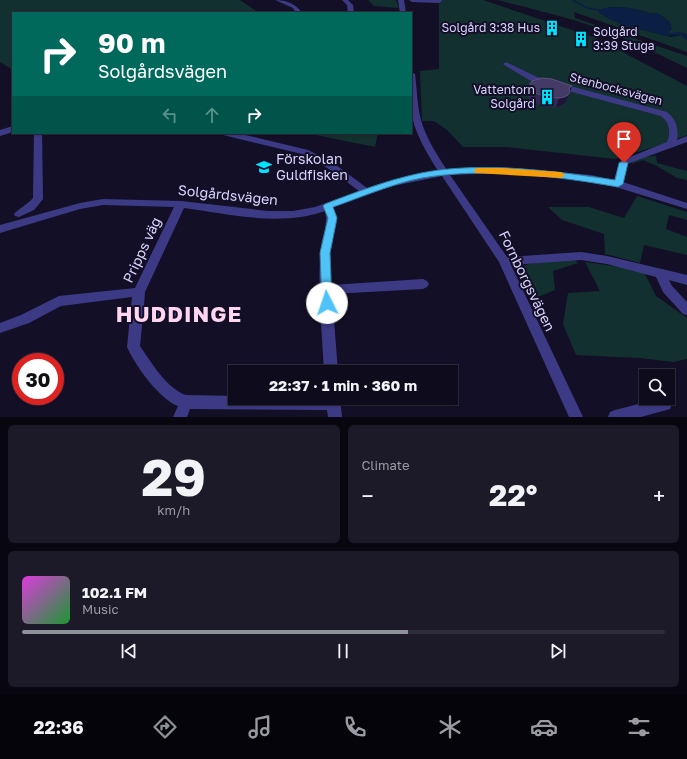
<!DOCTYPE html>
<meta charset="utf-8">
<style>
:root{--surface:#0e0b1c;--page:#1c1929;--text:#f1f3f6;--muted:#9b9ba3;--line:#2e2b3b;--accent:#8c9099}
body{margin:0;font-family:"Golos Text",sans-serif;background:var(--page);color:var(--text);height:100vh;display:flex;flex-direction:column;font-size:15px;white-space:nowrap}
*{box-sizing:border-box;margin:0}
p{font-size:13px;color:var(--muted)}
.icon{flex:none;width:22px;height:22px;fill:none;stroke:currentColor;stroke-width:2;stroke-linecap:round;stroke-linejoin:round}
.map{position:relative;height:417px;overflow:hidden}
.details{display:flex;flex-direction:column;gap:8px;padding:8px;background:#08060f;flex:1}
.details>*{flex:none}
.guide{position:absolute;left:12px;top:12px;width:400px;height:122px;border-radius:0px;box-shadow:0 1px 3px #0004,0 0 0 1px var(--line);background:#00695c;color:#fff;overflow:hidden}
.tools{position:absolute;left:639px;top:369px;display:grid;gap:8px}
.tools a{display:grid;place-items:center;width:36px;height:36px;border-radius:0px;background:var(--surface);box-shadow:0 1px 3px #0004,0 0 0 1px var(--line);font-size:20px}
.speed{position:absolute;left:12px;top:353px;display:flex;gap:8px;font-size:20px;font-weight:700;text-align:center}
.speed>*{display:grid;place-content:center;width:52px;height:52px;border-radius:50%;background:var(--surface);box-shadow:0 1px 3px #0004,0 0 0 1px var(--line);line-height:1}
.speed .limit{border:6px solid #d22;background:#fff;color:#111}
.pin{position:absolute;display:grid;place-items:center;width:34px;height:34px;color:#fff;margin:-41px -17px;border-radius:50% 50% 50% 0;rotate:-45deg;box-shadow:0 0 4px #0007}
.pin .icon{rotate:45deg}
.me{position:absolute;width:44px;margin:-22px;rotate:356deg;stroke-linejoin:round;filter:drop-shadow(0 0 3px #0008)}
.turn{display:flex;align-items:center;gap:14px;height:84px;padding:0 20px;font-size:18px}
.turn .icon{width:52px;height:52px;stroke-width:2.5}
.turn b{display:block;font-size:28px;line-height:34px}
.lanes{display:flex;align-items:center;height:38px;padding:0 20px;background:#0003;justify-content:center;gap:20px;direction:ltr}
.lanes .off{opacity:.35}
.big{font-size:30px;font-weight:700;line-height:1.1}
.details .card{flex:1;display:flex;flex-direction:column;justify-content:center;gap:6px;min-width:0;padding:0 14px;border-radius:6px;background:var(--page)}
.details .dial{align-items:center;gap:0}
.dial b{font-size:52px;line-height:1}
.song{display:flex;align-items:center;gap:12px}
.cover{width:48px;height:48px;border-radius:6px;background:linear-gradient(135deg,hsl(300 70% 55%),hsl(130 70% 35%))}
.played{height:4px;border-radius:2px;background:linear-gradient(90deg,var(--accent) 60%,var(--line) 60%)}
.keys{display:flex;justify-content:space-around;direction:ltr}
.heat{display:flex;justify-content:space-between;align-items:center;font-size:22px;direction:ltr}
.details .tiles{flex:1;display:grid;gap:8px;grid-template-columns:1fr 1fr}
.card:last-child{grid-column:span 2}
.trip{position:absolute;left:228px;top:365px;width:230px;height:40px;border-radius:0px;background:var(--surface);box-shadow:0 1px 3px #0004,0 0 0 1px var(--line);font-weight:700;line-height:40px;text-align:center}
.menu{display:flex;height:64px;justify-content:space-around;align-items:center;background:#06040b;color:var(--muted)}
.menu .icon{width:28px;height:28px}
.menu .selected{color:var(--accent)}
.menu b{font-size:18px;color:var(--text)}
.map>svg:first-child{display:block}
.green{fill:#12302f}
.water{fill:#0a1f44}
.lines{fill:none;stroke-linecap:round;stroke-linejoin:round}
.stream{stroke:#0a1f44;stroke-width:1.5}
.minor{fill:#3d3a85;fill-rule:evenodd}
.wall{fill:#312854}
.shaded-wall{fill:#1d163a}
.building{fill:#433a66;stroke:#5a527e}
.route{fill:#4fc3f7;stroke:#337fa1}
.slow{fill:#f59e0b}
.labels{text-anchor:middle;stroke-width:4;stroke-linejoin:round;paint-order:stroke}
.far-poi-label{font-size:12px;fill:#d9d4ff;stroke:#130f26;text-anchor:end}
.far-street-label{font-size:12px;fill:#d9d4ff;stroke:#130f26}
.poi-label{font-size:14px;fill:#d9d4ff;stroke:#130f26;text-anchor:start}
.street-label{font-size:14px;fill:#d9d4ff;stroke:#130f26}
.near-district-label{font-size:22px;font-weight:bold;letter-spacing:1px;fill:#ffd6f0;stroke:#130f26}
</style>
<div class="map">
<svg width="687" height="417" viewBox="0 0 687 417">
<rect width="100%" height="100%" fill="#130f26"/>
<!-- green -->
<path class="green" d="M0,0H240L259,13H13V70L0,62Z
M368,0H396L399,8L374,6Z
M439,0H483L596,38L687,86V135L664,144L615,159L505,147H463L447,130L434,121H422L420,71L439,69Z
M497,0H687V35L684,33H669L668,31L671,30C672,21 664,18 657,13L649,14L647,12C631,8 615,4 599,10L622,25L671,37L682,35L687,40V52L574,12L575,18L687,56V68C660,55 634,42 606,31C571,18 533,9 497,0Z
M306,133H378L375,147Z
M656,156L657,163L687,171V180L677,178L657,166L643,160L632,164V162L644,157Z
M637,196L687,212V220L669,215L666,229L687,237V255L644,245L640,263L605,254L604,234L562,220L548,207H589L624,218Z
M571,256L578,263L553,271L555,290L531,300L515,267Z
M585,262L643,270L656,296L687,318V359L673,362L640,358L576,355L563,324L568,293L600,291Z"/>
<!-- water -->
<path class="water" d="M623,7L647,12L649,14L657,13L669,21L672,29L668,31L669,33L681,32L687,35V40L680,35L666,36L643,30H636C633,26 626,27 621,24C613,21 606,18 599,13V10L604,8Z"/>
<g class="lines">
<!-- stream -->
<path class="stream" d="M573,0L587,8L599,10"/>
<!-- minor -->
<path class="minor" d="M275,0C287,0 296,4 302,13H296L293,8Z
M342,0H348L353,5L354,13H348L347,5Z
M398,0H404L406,13H400Z
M409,0H441L442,1L439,3L412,2Z
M506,62L537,77L667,112C676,119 679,129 677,140L687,136V142L627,164L623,182L687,203V209L616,187L591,181L501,173L450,175L507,257L581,252L607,256L687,275V285L669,280L672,286L687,302V315L683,314L663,292L656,277L607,264L581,260L511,265L583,417H569L499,262L442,176L393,186L333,207L337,218L330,253L331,285L423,279L427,281L429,284L427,287L423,289L332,294L338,372H324C322,333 318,294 320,256C320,240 329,225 325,211C280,227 230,214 184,208L145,292L144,306L172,308L176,309L178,313L176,317L172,318L143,316L140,346C151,362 167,389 186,395L235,396V398H340L342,417H328L327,410L190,409L187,417H173L178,406C159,399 135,365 127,347L132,297L61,306L29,323L0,333V323L21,315L59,296L135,288L174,207L103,205L80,209L0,233V225L80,203L103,199L181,201L268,211H293L315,207L359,191C340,177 323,163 302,154L223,135L222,133H237L308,150L332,162L367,188L391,180L438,171C427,153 413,131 411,109C410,97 411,84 411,72L415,74C417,89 417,105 421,120C426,138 437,155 447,170L501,167L591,175L614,180L620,161L667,142C671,132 670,123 661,116L531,81L504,65L503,64Z
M13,126V132L0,136V130Z
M34,133H42L43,199L34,210L19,217L15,216L14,214C18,209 27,205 33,198Z
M662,398L670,399L672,404L670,409L641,417H608L610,412L615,410Z"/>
</g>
<!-- wall -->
<path class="wall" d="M529,86L570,94L569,95L565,103L562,105L556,107L542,106L531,101L526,94Z"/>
<!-- shaded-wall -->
<path class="shaded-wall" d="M572,86L570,94L569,95L565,103L562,105L556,107L559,98L569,88Z"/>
<!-- building -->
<path class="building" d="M542,78L552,79L572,86L569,88L570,92L568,95L564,97L559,98L545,97L533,92L529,86L532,81Z"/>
<!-- route -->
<path class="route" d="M624,161L628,163L623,184L618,187C555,176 487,167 422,178C391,184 362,197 333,207L337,218L330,253L332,303L331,306L327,307L323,306L322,303L320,253L328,218L323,206L325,204C356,192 388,180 421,173C480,161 555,171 615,180L619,163Z"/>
<!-- slow -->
<path class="slow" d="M478,168H501L561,172L565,175L561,178L475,173L474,171L475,169Z"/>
<!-- icons -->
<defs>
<symbol id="building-bare" viewBox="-9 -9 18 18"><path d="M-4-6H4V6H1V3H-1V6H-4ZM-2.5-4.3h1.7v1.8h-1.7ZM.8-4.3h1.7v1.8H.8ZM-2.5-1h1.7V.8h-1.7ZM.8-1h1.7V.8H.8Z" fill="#00e5ff" stroke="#130f26" stroke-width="2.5" paint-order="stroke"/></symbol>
<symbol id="school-bare" viewBox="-9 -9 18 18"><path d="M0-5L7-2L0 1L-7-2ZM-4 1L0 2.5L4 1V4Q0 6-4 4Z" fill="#00e5ff" stroke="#130f26" stroke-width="2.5" paint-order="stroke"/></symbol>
</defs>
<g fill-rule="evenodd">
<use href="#building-bare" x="541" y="17" width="22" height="22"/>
<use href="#building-bare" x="570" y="28" width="22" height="22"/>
<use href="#building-bare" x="536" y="86" width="22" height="22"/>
<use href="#school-bare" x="253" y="156" width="22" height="22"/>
</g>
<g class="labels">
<!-- far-poi labels -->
<g class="far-poi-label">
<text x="540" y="32">Solgård 3:38 Hus</text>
<text x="593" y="36" text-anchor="start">Solgård<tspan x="593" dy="14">3:39 Stuga</tspan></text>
<text x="535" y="94">Vattentorn<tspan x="535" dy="14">Solgård</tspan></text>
</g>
<!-- far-street labels -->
<g class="far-street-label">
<text transform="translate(616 89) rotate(15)" y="4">Stenbocksvägen</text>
</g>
<!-- poi labels -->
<g class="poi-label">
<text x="276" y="164">Förskolan<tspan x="276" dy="16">Guldfisken</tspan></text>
</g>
<!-- street labels -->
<g class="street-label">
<text transform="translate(228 195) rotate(6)" y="5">Solgårdsvägen</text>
<text transform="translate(142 250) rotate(-65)" y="5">Pripps väg</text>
<text transform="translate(527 281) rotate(64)" y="5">Fornborgsvägen</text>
</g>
<!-- near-district labels -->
<g class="near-district-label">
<text x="179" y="322">HUDDINGE</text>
</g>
</g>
</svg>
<div class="tools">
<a><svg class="icon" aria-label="search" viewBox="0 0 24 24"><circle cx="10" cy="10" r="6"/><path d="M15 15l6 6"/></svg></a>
</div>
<div class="speed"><div class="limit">30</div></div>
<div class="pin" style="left:624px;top:163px;background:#d93025"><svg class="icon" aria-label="arrive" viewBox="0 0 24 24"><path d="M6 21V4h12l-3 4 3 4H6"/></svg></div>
<svg class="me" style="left:327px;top:303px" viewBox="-20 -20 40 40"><circle r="19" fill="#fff"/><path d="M0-13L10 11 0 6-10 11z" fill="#4fc3f7"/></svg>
<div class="trip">22:37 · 1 min · 360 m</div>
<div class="guide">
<div class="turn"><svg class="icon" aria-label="right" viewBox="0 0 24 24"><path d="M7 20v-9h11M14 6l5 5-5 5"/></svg><div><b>90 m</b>Solgårdsvägen</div></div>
<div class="lanes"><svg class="icon off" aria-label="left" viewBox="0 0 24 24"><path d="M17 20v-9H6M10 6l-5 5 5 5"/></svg><svg class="icon off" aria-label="ahead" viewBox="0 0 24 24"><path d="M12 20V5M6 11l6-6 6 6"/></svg><svg class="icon" aria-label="right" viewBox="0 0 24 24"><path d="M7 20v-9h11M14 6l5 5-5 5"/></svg></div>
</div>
</div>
<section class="details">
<div class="tiles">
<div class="card dial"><b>29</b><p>km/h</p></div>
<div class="card"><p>Climate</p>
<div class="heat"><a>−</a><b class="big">22°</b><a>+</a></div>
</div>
<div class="card">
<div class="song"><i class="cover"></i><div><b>102.1 FM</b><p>Music</p></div></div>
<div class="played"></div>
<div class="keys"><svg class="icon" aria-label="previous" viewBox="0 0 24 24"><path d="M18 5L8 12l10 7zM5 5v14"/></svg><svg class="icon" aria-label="pause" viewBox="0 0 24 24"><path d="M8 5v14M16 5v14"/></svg><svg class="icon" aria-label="next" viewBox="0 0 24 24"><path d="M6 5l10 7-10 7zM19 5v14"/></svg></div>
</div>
</div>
</section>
<nav class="menu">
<b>22:36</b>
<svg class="icon selected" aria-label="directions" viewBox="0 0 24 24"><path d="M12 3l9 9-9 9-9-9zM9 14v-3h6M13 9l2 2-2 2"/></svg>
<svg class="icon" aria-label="music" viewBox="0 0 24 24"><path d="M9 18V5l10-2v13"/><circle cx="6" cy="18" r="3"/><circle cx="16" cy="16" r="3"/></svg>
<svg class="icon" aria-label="phone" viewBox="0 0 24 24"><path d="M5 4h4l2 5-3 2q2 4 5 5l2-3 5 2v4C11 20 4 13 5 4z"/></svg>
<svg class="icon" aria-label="climate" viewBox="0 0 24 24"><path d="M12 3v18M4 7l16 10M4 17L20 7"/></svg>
<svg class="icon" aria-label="car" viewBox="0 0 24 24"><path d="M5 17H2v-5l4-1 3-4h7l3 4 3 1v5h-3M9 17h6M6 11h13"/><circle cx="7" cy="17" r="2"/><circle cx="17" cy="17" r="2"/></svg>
<svg class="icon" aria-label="filters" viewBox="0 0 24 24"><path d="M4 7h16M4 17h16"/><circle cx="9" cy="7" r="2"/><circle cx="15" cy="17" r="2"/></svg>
</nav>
